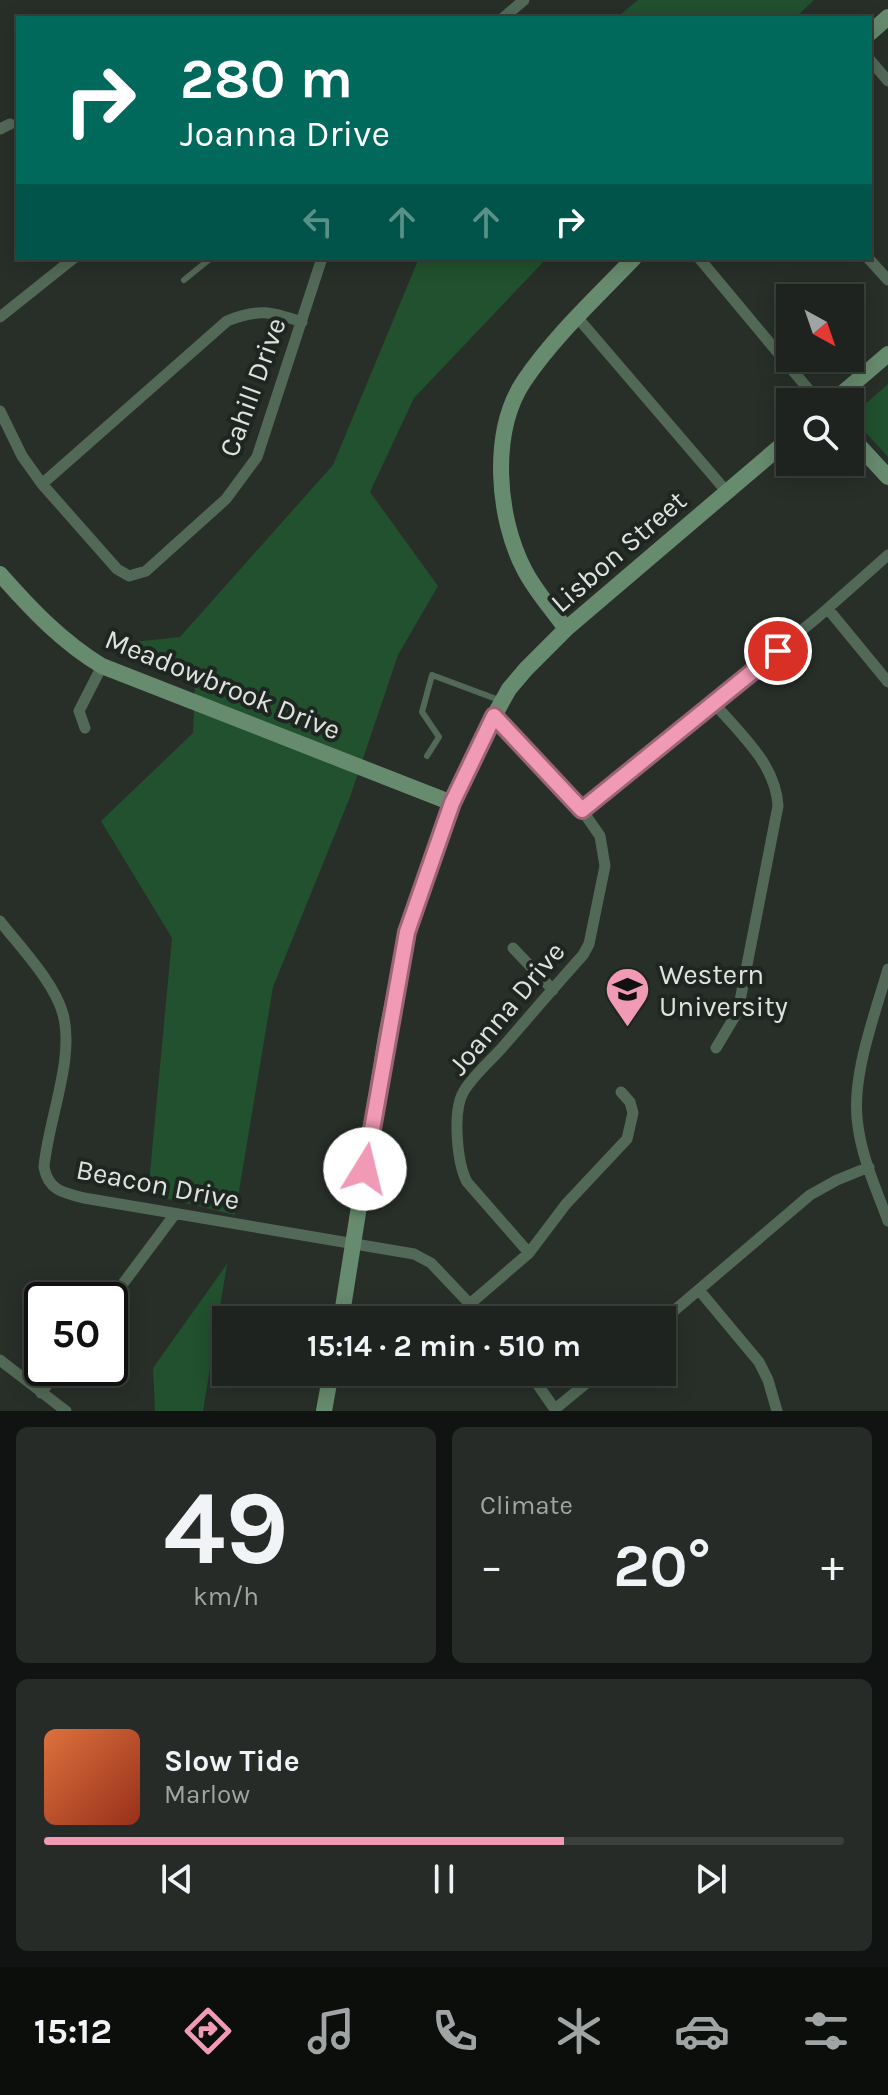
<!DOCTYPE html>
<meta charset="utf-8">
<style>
:root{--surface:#1e231f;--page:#262b28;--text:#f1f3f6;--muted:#a1a4a4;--line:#3c403d;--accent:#f09ab5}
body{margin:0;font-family:Karla,sans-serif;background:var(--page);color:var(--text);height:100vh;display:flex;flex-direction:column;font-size:30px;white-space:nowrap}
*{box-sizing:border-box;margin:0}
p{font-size:26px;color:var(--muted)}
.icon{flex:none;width:44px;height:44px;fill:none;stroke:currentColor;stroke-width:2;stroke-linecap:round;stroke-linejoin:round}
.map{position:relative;height:1411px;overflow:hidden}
.drawer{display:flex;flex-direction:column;gap:16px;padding:16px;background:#101311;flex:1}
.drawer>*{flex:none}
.banner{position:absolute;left:16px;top:16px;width:856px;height:244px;border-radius:0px;box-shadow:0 4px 20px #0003,0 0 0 2px var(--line);background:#00695c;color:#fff;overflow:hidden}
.needle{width:52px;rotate:140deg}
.fabs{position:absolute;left:776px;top:284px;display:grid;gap:16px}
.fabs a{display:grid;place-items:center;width:88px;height:88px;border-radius:0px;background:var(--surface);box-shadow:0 4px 20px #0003,0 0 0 2px var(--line);font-size:40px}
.speed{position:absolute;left:24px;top:1282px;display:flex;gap:16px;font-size:40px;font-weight:700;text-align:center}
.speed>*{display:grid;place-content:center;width:104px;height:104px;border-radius:50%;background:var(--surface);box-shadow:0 4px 20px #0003,0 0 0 2px var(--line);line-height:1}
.speed .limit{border:4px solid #111;border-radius:12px;background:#fff;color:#111}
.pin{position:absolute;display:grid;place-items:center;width:68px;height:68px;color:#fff;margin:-34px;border:4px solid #fff;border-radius:50%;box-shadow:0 2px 8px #0007}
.me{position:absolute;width:88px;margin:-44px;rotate:9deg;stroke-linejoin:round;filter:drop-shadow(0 0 6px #0008)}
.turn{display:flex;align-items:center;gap:28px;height:168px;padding:0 32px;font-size:36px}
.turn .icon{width:104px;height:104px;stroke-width:2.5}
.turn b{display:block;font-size:56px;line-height:68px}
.lanes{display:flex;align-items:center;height:76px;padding:0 32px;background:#0003;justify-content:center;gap:40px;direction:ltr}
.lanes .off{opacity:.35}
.big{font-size:60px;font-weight:700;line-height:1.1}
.drawer .tile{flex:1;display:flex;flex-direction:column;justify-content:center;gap:12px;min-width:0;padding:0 28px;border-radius:12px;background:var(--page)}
.drawer .dial{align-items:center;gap:0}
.dial b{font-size:104px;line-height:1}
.song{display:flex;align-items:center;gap:24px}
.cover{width:96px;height:96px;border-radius:12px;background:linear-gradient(135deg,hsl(20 70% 55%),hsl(10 70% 35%))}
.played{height:8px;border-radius:4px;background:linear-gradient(90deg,var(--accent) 65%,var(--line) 65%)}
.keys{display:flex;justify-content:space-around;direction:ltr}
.heat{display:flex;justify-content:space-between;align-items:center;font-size:44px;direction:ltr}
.drawer .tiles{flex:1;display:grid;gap:16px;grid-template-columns:1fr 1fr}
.tile:last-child{grid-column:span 2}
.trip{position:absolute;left:212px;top:1306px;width:464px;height:80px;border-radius:0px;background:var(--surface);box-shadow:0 4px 20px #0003,0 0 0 2px var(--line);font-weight:700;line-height:80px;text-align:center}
.dock{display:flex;height:128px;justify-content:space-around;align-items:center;background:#0c0e0c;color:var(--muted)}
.dock .icon{width:56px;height:56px}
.dock .current{color:var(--accent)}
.dock b{font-size:36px;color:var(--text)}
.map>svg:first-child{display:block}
.green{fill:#21512e}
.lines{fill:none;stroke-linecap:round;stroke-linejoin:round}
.lane{stroke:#536957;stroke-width:6}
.street{stroke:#536957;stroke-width:11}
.secondary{stroke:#678b6e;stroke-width:16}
.route-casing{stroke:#9c6476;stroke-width:20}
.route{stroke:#f09ab5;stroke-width:14}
.labels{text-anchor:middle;stroke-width:8;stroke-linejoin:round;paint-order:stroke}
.street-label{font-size:28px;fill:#dee3df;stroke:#1f2520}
.poi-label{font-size:28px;fill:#dee3df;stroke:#1f2520;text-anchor:start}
</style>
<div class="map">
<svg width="888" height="1411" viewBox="0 0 888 1411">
<rect width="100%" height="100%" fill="#282f29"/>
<!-- green -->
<path class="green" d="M638,0H814L795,18H616Z
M419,258H547L414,398L370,492L438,586L398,655L350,797L273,987L235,1215L148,1194L172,938L101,821L193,733L195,682L115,644L180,637L333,465Z
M888,384V457L858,424L863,421L864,405Z
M227,1264L203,1411H155L153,1368Z"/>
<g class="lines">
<!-- lane -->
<path class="lane" d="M184,280L211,258
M427,756L439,737L422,712L432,675L499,700"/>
<!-- street -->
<path class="street" d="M503,18L524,0
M870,60L888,81
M0,129L10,124
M699,258L819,402
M868,258L888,280
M0,317L74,258
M577,317L727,492
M0,411L22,456L42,484L117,569L129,576L146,571L226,499L257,457L322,258
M42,484L227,321C259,308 271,312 302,322
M828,609L888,682
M714,703C740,734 776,764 778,806L738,1011L716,1048
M494,716L582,810L600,836L605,866L589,944L583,955C555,986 528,1018 501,1049C489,1062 473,1076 464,1091C452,1110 457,1163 467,1182L529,1253
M85,728L79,711L102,666
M582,810L818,617L888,555
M0,921C20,947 54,982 63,1014C75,1059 48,1120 44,1167C48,1190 63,1193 84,1198L414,1254L431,1263L485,1320
M513,948L553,990
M888,969C875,1014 850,1079 858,1126C862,1158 877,1191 888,1221
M699,1290L759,1362L768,1380L777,1411
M110,1301L175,1214
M471,1303L529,1253L566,1204L627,1139L633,1113L630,1102L621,1092
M662,1321L810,1195L837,1180L869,1167
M0,1360L66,1411
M529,1372L556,1411
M41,1393L60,1368
M555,1409L600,1372"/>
<!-- secondary -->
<path class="secondary" d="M870,33L888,17
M832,402L888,354
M850,436L888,477
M0,574C31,609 62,642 102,666L452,803
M566,629C552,609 535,591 524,569C497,517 490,432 524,381C555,335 597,297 634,258
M341,1320L386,1036L407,932L452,803L494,716L509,689L526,669L566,629L790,438
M324,1411L331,1372"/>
</g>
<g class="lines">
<defs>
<path id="route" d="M365,1169L407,932L452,803L494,716L582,810L778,651"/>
</defs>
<!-- route casing -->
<use href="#route" class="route-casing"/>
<!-- route -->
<use href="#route" class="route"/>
</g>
<!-- icons -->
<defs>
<symbol id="school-pin" viewBox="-11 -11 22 30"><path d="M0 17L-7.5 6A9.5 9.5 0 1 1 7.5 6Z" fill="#f09ab5" stroke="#1f2520"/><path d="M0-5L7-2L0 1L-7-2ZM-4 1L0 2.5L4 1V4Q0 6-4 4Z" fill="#111"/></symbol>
</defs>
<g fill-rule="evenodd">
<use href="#school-pin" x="602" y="964" width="51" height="69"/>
</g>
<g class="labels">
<!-- street labels -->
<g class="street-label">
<text transform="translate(252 387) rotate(-70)" y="10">Cahill Drive</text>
<text transform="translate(618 551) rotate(-41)" y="10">Lisbon Street</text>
<text transform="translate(223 684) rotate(22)" y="10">Meadowbrook Drive</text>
<text transform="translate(506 1008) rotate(-50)" y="10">Joanna Drive</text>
<text transform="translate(158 1184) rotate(11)" y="10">Beacon Drive</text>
</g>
<!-- poi labels -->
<g class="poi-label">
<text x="659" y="984">Western<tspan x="659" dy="32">University</tspan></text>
</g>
</g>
</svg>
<div class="fabs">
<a><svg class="needle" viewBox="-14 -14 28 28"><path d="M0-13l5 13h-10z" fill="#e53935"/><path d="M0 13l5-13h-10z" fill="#a1a4a4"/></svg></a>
<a><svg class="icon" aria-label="search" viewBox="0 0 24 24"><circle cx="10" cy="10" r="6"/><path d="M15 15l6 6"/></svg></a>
</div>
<div class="speed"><div class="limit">50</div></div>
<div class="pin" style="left:778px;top:651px;background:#d93025"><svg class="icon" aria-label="arrive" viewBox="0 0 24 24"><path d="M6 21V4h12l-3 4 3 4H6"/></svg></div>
<svg class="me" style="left:365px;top:1169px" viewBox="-20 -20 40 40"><circle r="19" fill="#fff"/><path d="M0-13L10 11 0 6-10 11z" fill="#f09ab5"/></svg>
<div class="trip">15:14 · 2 min · 510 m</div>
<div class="banner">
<div class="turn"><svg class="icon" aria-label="right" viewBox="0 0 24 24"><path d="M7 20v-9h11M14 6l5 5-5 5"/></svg><div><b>280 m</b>Joanna Drive</div></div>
<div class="lanes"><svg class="icon off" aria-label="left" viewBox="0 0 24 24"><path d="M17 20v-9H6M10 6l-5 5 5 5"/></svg><svg class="icon off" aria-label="ahead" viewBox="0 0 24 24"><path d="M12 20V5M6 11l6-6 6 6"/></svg><svg class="icon off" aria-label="ahead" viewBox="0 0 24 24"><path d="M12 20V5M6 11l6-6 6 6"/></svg><svg class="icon" aria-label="right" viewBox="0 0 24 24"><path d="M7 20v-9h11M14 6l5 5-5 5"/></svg></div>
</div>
</div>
<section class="drawer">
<div class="tiles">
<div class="tile dial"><b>49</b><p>km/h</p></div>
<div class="tile"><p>Climate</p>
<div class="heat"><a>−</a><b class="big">20°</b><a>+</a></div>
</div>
<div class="tile">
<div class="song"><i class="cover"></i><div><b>Slow Tide</b><p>Marlow</p></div></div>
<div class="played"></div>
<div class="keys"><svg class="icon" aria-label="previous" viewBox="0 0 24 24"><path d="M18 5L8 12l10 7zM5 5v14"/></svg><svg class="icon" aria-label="pause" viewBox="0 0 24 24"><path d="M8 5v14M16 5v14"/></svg><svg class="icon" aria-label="next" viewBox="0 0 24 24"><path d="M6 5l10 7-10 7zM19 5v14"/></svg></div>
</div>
</div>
</section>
<nav class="dock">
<b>15:12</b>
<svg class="icon current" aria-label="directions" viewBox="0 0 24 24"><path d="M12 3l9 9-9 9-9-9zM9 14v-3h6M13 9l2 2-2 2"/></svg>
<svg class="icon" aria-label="music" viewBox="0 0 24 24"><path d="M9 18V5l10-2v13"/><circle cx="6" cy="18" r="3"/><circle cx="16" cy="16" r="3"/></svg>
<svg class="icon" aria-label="phone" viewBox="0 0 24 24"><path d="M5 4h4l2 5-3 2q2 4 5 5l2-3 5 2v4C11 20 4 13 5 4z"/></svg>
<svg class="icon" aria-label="climate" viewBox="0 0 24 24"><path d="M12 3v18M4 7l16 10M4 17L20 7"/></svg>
<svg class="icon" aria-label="car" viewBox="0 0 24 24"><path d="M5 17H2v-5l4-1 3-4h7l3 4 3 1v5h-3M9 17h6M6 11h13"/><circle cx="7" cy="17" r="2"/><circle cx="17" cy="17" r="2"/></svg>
<svg class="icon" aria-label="filters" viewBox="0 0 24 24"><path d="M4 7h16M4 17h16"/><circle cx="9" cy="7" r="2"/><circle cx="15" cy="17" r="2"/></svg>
</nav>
